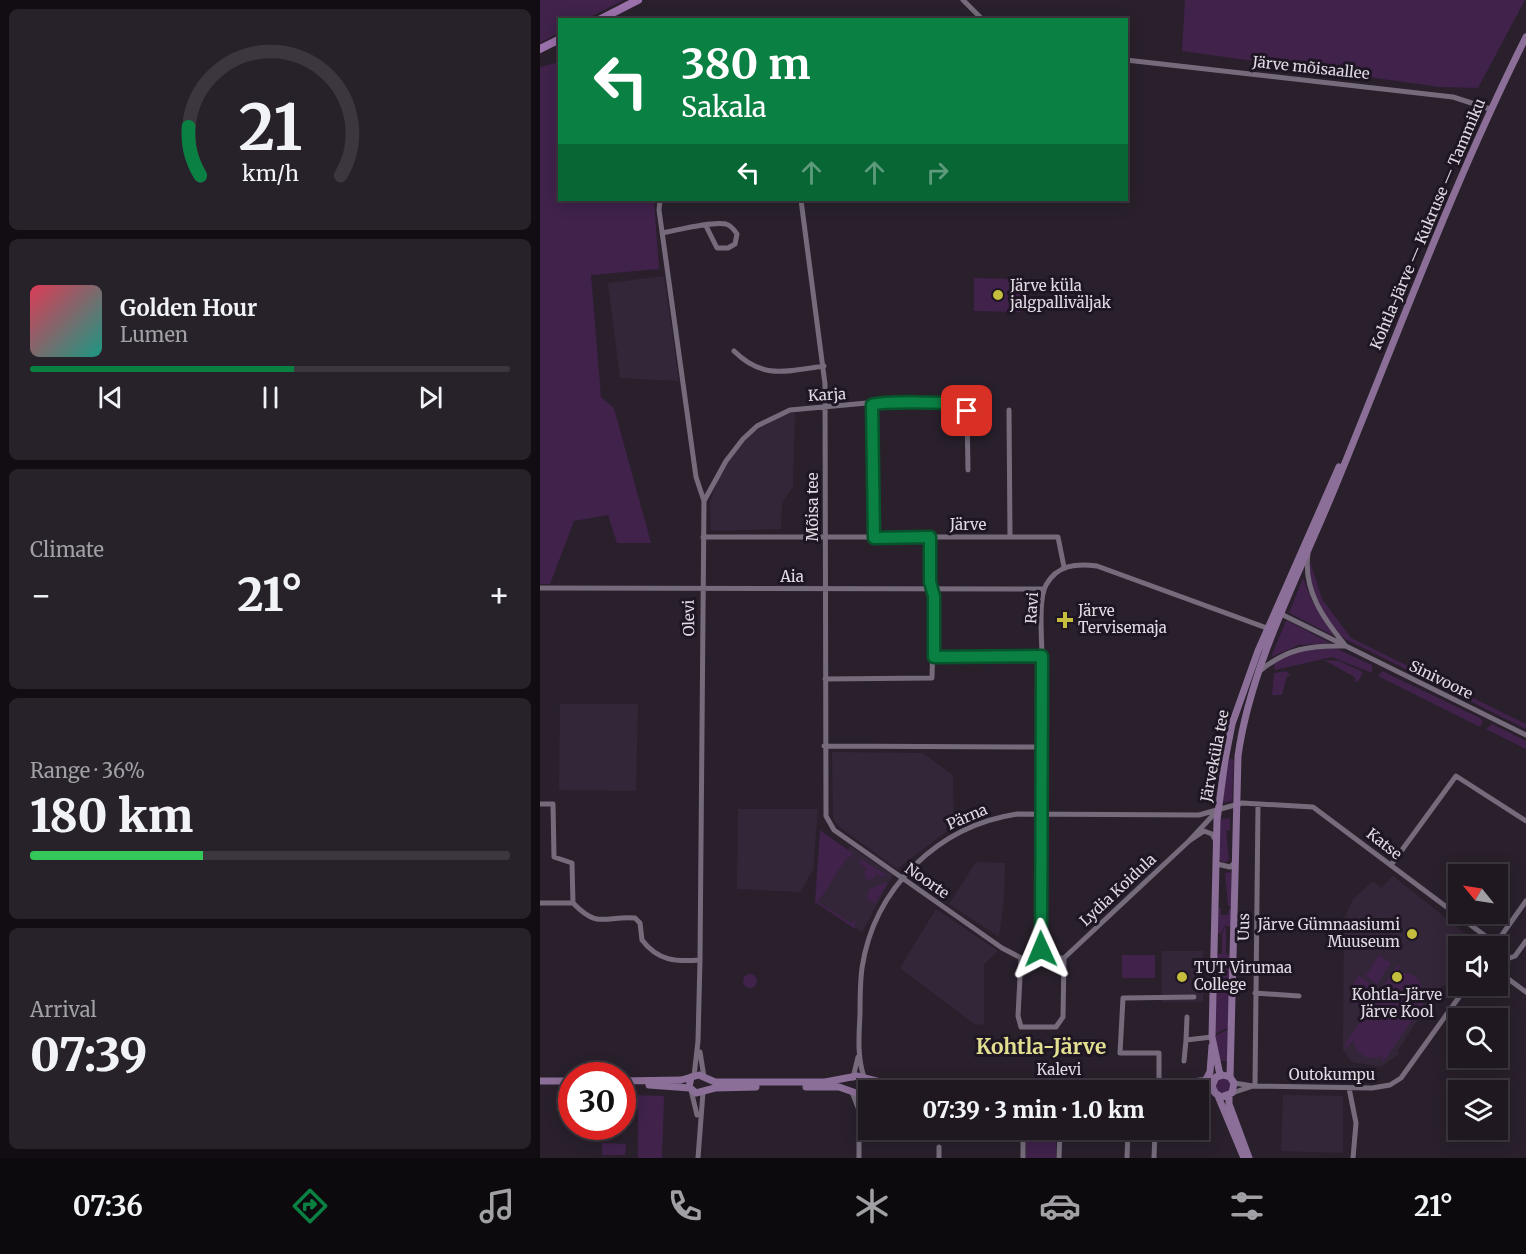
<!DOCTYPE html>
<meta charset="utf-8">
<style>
:root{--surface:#1f1821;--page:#27212a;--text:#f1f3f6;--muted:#a1a0a5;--line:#3c373f;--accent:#0b8043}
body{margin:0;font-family:Merriweather,serif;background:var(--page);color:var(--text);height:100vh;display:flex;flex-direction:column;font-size:22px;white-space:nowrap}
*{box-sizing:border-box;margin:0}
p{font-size:20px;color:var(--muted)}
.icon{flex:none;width:33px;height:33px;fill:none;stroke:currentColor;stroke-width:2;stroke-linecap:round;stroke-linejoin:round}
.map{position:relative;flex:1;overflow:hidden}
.details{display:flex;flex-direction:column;gap:9px;padding:9px;background:#110d12;width:540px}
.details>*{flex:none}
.guide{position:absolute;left:18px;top:18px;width:570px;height:183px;border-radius:0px;box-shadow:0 3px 15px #0003,0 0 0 2px var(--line);background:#0b8043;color:#fff;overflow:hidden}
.needle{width:39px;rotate:300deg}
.fabs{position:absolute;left:908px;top:864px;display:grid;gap:12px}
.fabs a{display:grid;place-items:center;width:60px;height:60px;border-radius:0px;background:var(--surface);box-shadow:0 3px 15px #0003,0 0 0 2px var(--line);font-size:30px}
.speed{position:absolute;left:18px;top:1062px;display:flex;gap:12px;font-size:30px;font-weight:700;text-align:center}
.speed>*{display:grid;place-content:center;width:78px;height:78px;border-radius:50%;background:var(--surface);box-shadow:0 3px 15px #0003,0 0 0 2px var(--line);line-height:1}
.speed .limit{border:9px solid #d22;background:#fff;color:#111}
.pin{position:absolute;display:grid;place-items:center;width:51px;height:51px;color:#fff;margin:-26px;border-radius:12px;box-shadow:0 3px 9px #0006}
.me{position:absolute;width:66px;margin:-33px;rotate:359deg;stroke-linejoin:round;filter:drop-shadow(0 0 4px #0008)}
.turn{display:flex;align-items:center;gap:21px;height:126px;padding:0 24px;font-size:27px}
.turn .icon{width:78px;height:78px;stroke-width:2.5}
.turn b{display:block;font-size:42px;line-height:51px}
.lanes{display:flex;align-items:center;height:57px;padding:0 24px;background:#0003;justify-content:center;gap:30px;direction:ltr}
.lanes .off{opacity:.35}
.big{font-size:45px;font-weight:800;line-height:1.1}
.details .tile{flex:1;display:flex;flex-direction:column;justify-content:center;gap:9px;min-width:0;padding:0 21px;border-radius:9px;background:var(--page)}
.details .dial{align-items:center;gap:0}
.dial svg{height:156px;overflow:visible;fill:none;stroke:var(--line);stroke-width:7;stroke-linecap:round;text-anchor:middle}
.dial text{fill:var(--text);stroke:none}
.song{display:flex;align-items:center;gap:18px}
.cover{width:72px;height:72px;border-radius:9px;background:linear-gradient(135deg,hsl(350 70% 55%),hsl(170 70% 35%))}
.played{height:6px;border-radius:3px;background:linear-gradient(90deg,var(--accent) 55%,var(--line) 55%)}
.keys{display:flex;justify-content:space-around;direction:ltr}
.heat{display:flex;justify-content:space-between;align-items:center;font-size:33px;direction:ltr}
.charge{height:9px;border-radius:4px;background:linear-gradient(90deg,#34c759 36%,var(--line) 0)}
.trip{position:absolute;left:318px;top:1080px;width:351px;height:60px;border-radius:0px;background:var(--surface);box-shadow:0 3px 15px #0003,0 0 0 2px var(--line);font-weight:800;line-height:60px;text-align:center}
.tabs{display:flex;height:96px;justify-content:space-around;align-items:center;background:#0c0a0d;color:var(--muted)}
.tabs .icon{width:42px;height:42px}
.tabs .on{color:var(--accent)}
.tabs b{font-size:27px;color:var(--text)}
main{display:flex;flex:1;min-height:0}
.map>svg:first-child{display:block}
.built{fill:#332638}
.green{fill:#40224b}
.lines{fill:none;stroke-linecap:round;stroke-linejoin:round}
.minor{stroke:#766b7b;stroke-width:5}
.major{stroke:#8c6f98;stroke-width:7}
.highway{stroke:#9b71ab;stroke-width:8}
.route-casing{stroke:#07532c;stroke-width:15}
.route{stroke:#0b8043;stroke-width:10}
.poi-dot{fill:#c4bd3e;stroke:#1f1623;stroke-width:2}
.labels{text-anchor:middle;stroke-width:6;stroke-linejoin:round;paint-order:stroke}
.street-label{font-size:15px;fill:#e0dae2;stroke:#1f1623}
.poi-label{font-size:15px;fill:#e0dae2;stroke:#1f1623;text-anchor:start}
.district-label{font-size:21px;font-weight:bold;fill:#e2df90;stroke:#1f1623}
</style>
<main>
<section class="details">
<div class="tile dial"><svg viewBox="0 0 100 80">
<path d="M14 69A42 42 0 1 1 86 69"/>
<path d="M14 69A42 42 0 0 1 8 44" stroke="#0b8043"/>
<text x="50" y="56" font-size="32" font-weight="700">21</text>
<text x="50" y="72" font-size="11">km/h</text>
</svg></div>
<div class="tile">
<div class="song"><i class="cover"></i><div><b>Golden Hour</b><p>Lumen</p></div></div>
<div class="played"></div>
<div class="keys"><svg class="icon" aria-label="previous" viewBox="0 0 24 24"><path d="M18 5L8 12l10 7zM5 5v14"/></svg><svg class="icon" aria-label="pause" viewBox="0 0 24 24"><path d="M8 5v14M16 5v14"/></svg><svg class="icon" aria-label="next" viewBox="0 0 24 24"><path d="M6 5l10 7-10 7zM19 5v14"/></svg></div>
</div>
<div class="tile"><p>Climate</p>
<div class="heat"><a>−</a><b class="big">21°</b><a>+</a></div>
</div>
<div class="tile"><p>Range · 36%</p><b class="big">180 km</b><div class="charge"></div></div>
<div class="tile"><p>Arrival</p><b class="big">07:39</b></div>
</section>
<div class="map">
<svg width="986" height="1158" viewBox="0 0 986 1158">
<rect width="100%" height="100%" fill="#29202c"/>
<!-- built -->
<path class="built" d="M124,276L139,381L80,378L68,283Z
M255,412L253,487L242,503L241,529L171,531L170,502L178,479L192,457L210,435L234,419Z
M20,704H98L96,791L19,790Z
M292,752L383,753L413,775L414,826L357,869L297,825L293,817Z
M198,809H278L273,870L260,892L197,889Z
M310,846L353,875L322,932L275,902Z
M436,862L465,863L464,898L459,937L409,904Z
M853,876L936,942L933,946H918V968L906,985L899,988L858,1050L859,1054L840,1067L812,1062L803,1050L804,918L813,899L833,881L841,888Z
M396,909L458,951L444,964V1025L434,1024L360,968Z
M622,951H663V1002H622Z
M743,1095L803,1096V1153L741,1151Z"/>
<!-- green -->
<path class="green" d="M0,0H84L46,19L20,20L19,33L0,43Z
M645,0H985L938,88L900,87L642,51Z
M19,62L20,200H114L119,269L51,275L61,397L74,408L111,543H77L68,515L34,521L10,584H0V67Z
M434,278L482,279L481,312L434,311Z
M770,561L782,599L811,638L986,724V729L805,639C784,619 768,590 770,561Z
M763,578L773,603L794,636L749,613Z
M746,621H748L790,643L759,645L731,657Z
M795,648L832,665V673L792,657L735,670L734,663C753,651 773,649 795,648Z
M784,660L799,661L823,672L818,682L814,681L816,678Z
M746,671L751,676H747L742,695H732L734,673Z
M842,671L940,718L943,722L940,727L838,676Z
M952,724L986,741V749L946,729Z
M688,758L694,760L692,801L681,803Z
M690,818V830L686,831L689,860L684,863L679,859L680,819Z
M280,830L311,852L313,859L308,856L278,902L311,923L315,920V929L275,902Z
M319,858L347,875L341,877L335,873V878L326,880L324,870L328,869L320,864Z
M691,872V906H688L685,873Z
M348,882L335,904L327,899L329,889Z
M681,908V915H688L689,909H691V926H686V954L690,955V966L677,968V954H682V934L688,920L681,933L677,934L678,909Z
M582,955H615V978H582Z
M839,955L851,963L837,984L825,976Z
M857,965L860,967L856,974C872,970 883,979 883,995L887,991L890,994L844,1061L841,1059L843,1056C828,1062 816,1055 813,1040L807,1048L804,1046Z
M690,968L689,1027L675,1034L677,970Z
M203 981a7 7 0 1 1 14 0a7 7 0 1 1-14 0Z
M819,975L837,988L824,1005L816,1004L811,997V988Z
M689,1029L688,1061H679L675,1036Z
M675 1086a8 8 0 1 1 16 0a8 8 0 1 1-16 0Z
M87,1095L124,1096L122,1158H98V1108Z
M486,1130H516V1158H486Z
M62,1143L86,1144L85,1155H62Z"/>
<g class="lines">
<!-- minor -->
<path class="minor" d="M423,0L443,20
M586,60L913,97L950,109
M120,200L119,210L156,477L164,501L160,960L158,1041L154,1076
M261,200L285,384L286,816L294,830L462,948L481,958H524
M122,233C138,230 172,221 186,224C192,226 194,230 197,234L195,244L188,248H177L166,226
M194,351C223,380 247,371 284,366
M332,405L334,538
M469,410L470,537
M164,501L186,461L203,439L217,426L250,410L338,402L422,405L427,411L428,470
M163,537H518L524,567
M768,554C763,590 783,618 805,645
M0,588L504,589
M737,612L986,735
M394,657L502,656
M721,670C747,649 770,645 803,646
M285,679L392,678L394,596L390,582V537
M284,746L500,747
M0,804H13L14,857L32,863L33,903C58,929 64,916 95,918L100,923L102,940C118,961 136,962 160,960
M676,841L672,834L664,831L649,841L676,812
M677,864L690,867L696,862
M851,865L916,776L986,821
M0,903H33
M954,946L986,901
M481,958L478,1016L481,1027H516L523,1017L524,958
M501,958C499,858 499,757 502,657C502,640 498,599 506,585C517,565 536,563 557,566L732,630
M524,958L649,841
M967,959L975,956L986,941
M715,993L759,996
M646,1040L647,1017
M160,1052L164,1077
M644,1061L646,1040L672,1037
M324,1077C317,1057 319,1035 320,1014C320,998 320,983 322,968C334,888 398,826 477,814L659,815L702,803L773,807L964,950L967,959L963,975L986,992
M313,1078L318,1057
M619,1083V1053H580L583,998L654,997
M694,1083L713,1086L832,1088L850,1085L861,1078L927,986
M715,1086L718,804
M809,1088L816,1123L813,1158
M151,1090L157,1115
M312,1092L319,1110
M692,1093L713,1086
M588,1131L615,1132
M158,1158L163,1092
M319,1158V1112L325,1092
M399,1158V1147
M483,1158V1130
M519,1158L520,1130
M587,1158L588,1130
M614,1158L615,1130"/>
<!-- major -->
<path class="major" d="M680,1075L672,1037L677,820L685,760L692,724L718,651L799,467
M151,1077L149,1087L156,1093L175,1088L216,1087
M690,1077L698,756C711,662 763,567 798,480C859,331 914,181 986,37
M0,1081H32
M82,1081L141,1080L159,1075L175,1082H285L317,1076L344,1083L652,1082L668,1080L683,1075L690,1077L694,1083L692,1093L681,1097L675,1093L672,1086L676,1077
M665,1081L670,1072L672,1046
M109,1085L150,1088
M266,1087H299L319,1094L327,1089
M433,1088L502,1090L659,1088L674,1091
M326,1091L368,1087
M689,1095V1104L709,1158
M678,1096L704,1158"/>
<!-- highway -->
<path class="highway" d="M59,20L98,0
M0,49L20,39"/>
</g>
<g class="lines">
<defs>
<path id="route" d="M427,411C425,407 426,407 420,405C409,402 343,401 332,405L334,538L390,537V582L394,596V657L502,656L501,949"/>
</defs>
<!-- route casing -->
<use href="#route" class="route-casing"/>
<!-- route -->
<use href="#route" class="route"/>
</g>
<!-- markers -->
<g class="poi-dot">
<circle cx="458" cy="295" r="6"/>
<path d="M522 611h6v6h6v6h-6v6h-6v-6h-6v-6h6z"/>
<circle cx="872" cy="934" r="6"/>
<circle cx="642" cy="977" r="6"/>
<circle cx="857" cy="977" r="6"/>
</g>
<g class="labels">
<!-- street labels -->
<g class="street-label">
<text transform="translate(771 68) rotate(6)" y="5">Järve mõisaallee</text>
<text transform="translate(888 224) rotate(-67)" y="5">Kohtla-Järve — Kukruse — Tammiku</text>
<text transform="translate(287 395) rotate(-3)" y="5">Karja</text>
<text transform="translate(273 507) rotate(-90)" y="5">Mõisa tee</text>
<text x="428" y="530">Järve</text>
<text x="252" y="582">Aia</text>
<text transform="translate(492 608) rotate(-86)" y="5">Ravi</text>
<text transform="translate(149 618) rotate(-91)" y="5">Olevi</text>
<text transform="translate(901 680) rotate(26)" y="5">Sinivoore</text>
<text transform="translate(675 756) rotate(-79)" y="5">Järveküla tee</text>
<text transform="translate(427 817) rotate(-23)" y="5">Pärna</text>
<text transform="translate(844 844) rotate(38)" y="5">Katse</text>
<text transform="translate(387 881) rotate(35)" y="5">Noorte</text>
<text transform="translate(578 890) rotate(-43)" y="5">Lydia Koidula</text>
<text transform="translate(704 927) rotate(-89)" y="5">Uus</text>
<text x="519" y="1075">Kalevi</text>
<text x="792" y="1080">Outokumpu</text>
</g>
<!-- poi labels -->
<g class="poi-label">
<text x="470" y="291">Järve küla<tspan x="470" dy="17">jalgpalliväljak</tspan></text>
<text x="538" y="616">Järve<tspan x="538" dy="17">Tervisemaja</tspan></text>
<text x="860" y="930" text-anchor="end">Järve Gümnaasiumi<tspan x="860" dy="17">Muuseum</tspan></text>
<text x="654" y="973">TUT Virumaa<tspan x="654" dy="17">College</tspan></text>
<text x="857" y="1000" text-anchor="middle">Kohtla-Järve<tspan x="857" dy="17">Järve Kool</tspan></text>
</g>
<!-- district labels -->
<g class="district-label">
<text x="501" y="1054">Kohtla-Järve</text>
</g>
</g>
</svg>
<div class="fabs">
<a><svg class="needle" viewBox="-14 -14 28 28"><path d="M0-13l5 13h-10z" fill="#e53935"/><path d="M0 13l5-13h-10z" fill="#a1a0a5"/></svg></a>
<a><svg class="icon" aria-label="sound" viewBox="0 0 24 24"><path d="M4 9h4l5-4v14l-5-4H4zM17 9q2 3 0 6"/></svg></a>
<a><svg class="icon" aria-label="search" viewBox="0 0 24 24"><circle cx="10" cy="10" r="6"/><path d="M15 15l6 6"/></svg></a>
<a><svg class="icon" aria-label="layers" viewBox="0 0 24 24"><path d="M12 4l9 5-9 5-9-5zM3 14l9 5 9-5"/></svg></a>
</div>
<div class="speed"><div class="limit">30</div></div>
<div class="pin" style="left:427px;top:411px;background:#d93025"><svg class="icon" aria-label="arrive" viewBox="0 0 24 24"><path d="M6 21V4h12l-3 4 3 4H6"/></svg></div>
<svg class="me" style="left:501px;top:949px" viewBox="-20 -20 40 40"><path d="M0-17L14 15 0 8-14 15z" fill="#0b8043" stroke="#fff" stroke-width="4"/></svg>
<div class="trip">07:39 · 3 min · 1.0 km</div>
<div class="guide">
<div class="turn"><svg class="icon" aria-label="left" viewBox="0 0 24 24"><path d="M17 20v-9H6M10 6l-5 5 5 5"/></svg><div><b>380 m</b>Sakala</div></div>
<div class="lanes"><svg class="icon" aria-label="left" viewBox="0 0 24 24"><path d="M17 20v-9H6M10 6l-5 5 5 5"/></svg><svg class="icon off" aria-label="ahead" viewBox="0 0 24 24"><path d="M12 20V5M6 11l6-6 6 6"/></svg><svg class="icon off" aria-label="ahead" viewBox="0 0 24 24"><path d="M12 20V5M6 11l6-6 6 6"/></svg><svg class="icon off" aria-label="right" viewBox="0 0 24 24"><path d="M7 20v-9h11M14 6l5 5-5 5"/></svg></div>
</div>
</div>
</main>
<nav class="tabs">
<b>07:36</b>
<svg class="icon on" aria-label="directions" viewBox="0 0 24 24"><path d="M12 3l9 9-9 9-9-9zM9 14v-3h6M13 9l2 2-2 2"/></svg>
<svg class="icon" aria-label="music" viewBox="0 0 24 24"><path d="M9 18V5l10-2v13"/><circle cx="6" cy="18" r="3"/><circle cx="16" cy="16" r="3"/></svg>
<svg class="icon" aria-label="phone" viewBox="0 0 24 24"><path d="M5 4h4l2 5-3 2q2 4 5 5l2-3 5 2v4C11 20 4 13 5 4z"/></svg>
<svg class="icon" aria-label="climate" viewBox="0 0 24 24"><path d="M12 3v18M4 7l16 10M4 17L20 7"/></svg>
<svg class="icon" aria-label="car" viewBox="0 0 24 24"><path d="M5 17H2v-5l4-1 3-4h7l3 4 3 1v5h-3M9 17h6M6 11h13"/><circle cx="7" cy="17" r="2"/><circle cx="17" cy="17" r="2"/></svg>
<svg class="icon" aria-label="filters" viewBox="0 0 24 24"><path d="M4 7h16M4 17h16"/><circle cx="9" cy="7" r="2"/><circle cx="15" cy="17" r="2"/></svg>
<b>21°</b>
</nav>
